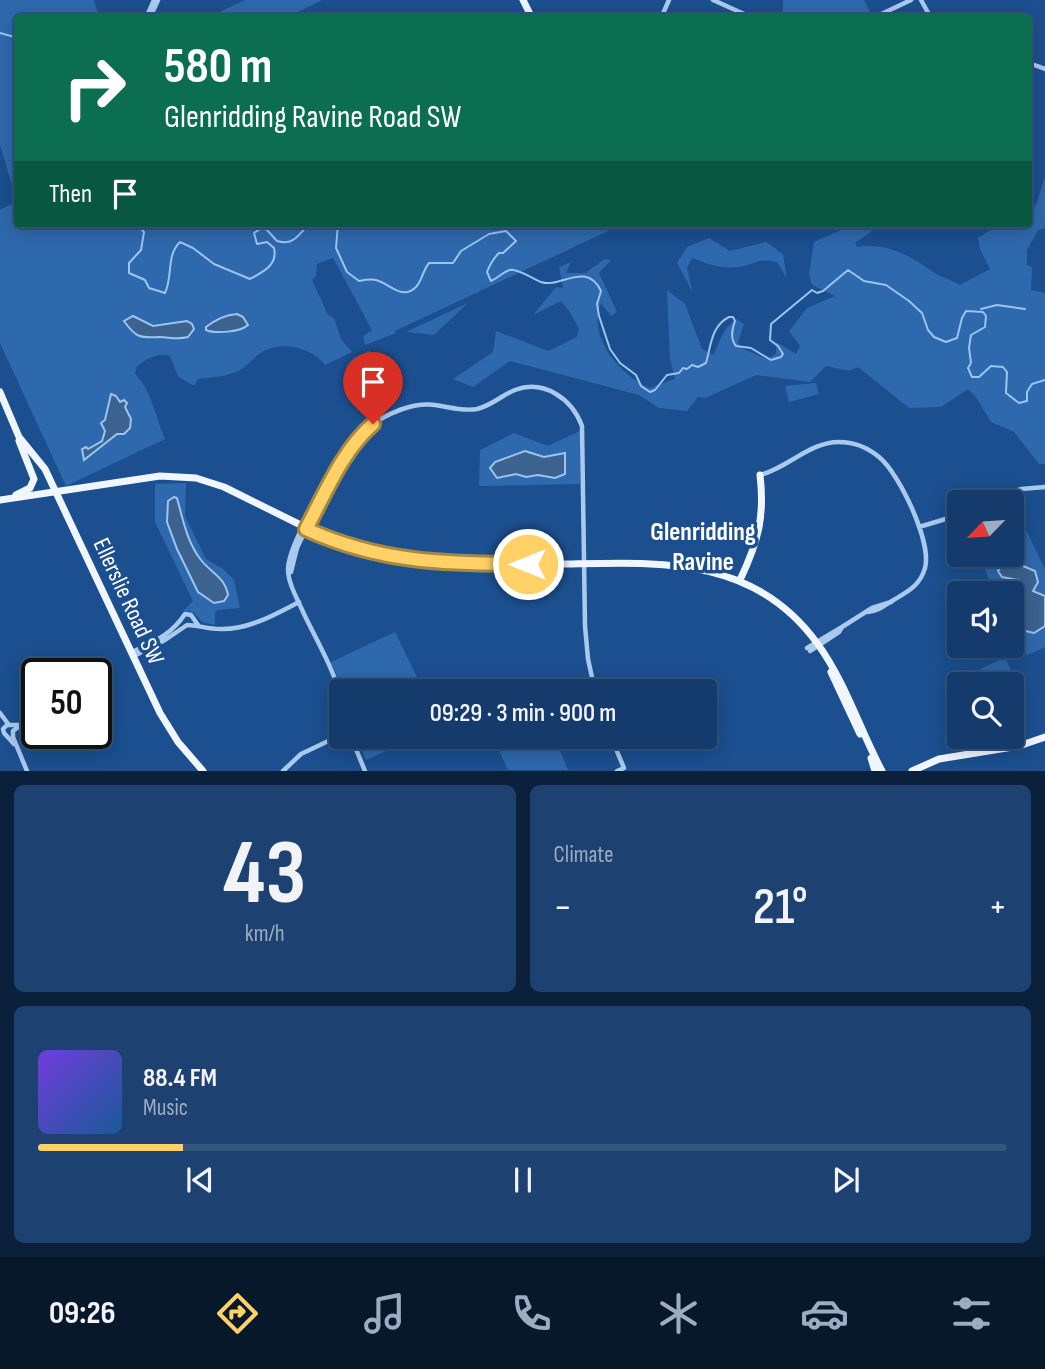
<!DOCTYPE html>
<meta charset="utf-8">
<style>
:root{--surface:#143b6b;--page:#1d4271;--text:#f1f3f6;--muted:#9dadc1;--line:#33557e;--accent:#ffd166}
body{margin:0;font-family:"Sofia Sans Condensed",sans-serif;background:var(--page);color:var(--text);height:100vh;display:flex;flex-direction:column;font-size:26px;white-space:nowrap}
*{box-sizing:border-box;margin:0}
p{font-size:23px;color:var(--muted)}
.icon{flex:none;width:38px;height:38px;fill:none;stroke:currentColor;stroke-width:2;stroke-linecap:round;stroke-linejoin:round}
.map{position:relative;height:771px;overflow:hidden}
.panel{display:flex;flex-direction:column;gap:14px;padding:14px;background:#0b203b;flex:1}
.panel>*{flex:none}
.guide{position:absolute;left:14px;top:14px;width:1018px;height:214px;border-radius:7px;box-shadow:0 4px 18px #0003,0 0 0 2px var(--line);background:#0b6e4f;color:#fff;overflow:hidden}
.needle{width:46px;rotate:245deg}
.tools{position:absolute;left:947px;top:490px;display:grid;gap:14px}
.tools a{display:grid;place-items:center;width:77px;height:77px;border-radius:7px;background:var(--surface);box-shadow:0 4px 18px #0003,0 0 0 2px var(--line);font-size:35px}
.speed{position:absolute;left:21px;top:658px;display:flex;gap:14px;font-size:35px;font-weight:700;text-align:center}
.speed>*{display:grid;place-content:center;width:91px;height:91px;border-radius:50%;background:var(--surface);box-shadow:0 4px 18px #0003,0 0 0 2px var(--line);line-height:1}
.speed .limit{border:4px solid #111;border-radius:10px;background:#fff;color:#111}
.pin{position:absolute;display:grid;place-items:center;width:60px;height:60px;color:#fff;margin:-72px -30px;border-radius:50% 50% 50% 0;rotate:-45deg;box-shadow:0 0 7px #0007}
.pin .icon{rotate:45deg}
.me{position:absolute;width:77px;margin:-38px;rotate:270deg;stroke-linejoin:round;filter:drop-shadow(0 0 5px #0008)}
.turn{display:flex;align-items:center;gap:24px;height:147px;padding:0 35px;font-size:32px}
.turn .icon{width:91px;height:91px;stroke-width:2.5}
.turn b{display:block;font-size:49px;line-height:60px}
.then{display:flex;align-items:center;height:66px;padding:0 35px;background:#0003;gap:14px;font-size:26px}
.big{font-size:52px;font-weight:600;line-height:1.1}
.panel .tile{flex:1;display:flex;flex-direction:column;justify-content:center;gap:10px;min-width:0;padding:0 24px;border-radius:10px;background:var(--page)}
.panel .dial{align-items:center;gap:0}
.dial b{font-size:91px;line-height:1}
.song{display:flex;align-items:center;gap:21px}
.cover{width:84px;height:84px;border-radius:10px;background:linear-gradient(135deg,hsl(260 70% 55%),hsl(210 70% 35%))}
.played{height:7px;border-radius:4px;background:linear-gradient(90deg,var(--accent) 15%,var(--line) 15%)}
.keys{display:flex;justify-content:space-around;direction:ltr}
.heat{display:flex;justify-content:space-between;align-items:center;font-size:38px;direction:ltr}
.panel .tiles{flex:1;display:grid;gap:14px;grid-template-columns:1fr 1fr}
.tile:last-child{grid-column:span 2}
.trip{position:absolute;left:329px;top:679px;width:388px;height:70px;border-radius:7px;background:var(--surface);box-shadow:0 4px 18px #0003,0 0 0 2px var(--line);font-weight:600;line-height:70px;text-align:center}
.dock{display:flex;height:112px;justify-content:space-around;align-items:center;background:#08182b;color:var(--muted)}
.dock .icon{width:49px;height:49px}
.dock .active{color:var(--accent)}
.dock b{font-size:32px;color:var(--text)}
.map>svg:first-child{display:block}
.green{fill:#2e69ad}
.water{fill:#3c6290;stroke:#9cc4f0;stroke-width:2}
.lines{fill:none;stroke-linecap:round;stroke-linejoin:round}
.stream{stroke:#9cc4f0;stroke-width:2}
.minor{stroke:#a9c9ee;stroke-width:4.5}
.major{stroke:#f0f6ff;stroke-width:7}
.route-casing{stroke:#a68842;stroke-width:18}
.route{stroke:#ffd166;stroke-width:12}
.labels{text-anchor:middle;stroke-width:7;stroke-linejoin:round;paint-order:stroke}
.street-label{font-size:24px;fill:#fff;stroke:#1b4f8f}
.neighbourhood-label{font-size:26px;font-weight:bold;fill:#fff;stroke:#1b4f8f}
</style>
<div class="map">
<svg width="1045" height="771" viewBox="0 0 1045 771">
<rect width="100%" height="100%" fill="#1b4f8f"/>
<!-- green -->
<path class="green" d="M0,0H94L99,17L18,18V224H445L448,229L463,224H623L395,331L396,333L365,345L363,336L372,330L333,258L317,264L316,276L312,280L328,315L334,318L341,339L352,352L325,365C314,349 284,341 266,350C256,354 249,365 240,370C228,377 211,377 198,379L194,386L178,376L170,356C158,352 147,359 137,366L135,374C151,389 156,418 165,439L66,486L0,343V210L17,201L0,145Z
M245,0H322L288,17H209Z
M783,0H864L870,12L868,16L865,17H783Z
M1045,177V228L1038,230L1027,250V265L1032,267L1031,290L1045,293V464H1039L1014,432L991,422L976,397L968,389L941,407L909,408L858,367L849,371L826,366L810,382L756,375L705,398L698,397L687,411L659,408L639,395L510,361L473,387L453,379L493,352L496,331L548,351L577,337L579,329L569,311L561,301L533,315L556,287L563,288L559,267L571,262L566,273H585L605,259L611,260L599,273L617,312L611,316L601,303C587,338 620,374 649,388L675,379L670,359L667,290L685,304L702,349L713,355C720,343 723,326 737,319L744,324L738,343L741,348L767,359L776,354V343H778L796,354L800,346L789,331L807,308L835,296L812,285L809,274L814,242L854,224H882L855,243L857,247C888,242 910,256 935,273C943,278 952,280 960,285L990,269L980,249L978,238L1000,224H1029V207L1036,205Z
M709,238L730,251L766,242L783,254L787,279L777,262C758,257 755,265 738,267C721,269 708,264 692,258L687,268L693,293L677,263L687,247Z
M468,303L434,335L406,332Z
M370,350L395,396L387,395L382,410L356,385L346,366L353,358Z
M816,383L819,394L789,402L785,386Z
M580,431V484L479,486L480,450L514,433L548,446Z
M186,483L185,516L206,559L223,569L234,580L240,608L218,610L215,612V625L202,622L193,612L183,611L193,601L155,522V484Z
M1010,497L1045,569V647L1027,655L1012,622V593H1002L989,579L979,555H1012V502H998Z
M395,632L424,691H344L331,662Z
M1005,657L1017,683L1012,685L988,684L981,669Z
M356,737H418L366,760Z
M516,737H554L568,770H508L497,746Z"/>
<!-- water -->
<path class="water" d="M237,314L243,317L248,325C241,332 215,334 206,330V327C215,320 225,315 237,314Z
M133,316L153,326L187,321L192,324L194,329L188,337C177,340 169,337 159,337C140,338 136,338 124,321Z
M111,394L116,396L120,402L124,400L127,403L125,407L131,419L130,428L124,434H117L84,460L82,449L86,447L88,449L102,441L105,431L101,423L105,420Z
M525,451L544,457L565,453V474L555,478L538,475L526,477L516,474L497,478L490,468L495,462Z
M174,497L177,498C183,520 187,542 201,560C211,573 225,577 228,595L224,601L214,603L198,592L177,549L167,522L168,501Z
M1012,550L1021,552L1023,556V566L1035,571L1038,582L1033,591L1045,596V626L1034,633L1025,631L1022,623V607L1013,601V593L1018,580L1002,577L998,571L1004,561L992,555H1012Z"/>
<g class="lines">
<!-- stream -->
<path class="stream" d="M0,33L18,38
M136,224L144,232L141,250L129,263V273L145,280L149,288L165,293C173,277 166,255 180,242L193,248L214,264L250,279C263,272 278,265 274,248L267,242L257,244L254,233L262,228L267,230L277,241C294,246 299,234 309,224
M338,224L336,248L347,272L359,281C364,280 371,279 376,280C389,283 402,301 416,287C422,281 423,270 429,263H453L461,251L489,234L506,231L516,241L503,253H499C493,259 490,264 487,272L491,281C498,278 503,272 510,270C517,268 533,279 541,282C560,289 586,260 601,291L597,304L599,316L610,349L620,363L636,375L641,386L650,392L655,390L667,375L679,373L683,368L687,369L692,365L698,367L706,363C711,346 711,326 729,317H733L735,321C732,329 730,339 736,346L751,348L771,360L781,357L783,354L778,346L770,340L771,324L812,290L817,293L823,291L848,270L864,281L886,285L909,301L922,313L928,330L934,337L946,342L957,338L962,318L966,311L983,312L986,316L985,327L971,335L969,348L971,363L968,368L972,377H979L991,366L1003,367L1007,372L1006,393L1019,403L1027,401V392L1032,384L1045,380
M981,309L997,305L1025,309"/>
<!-- minor -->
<path class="minor" d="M713,0L753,18
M921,0L931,18
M146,18L154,0
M150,18L158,0
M661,18L669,0
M873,18L911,0
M1029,63L1045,69
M760,475C788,468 809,442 839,442C854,442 867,447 879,457C899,473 932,542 925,568C920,586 907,592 892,601C884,606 878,611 868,612
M987,502L1021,489L1045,487
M919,527L959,515
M291,572L297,548L320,499
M842,627L872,608L891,602
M807,648L842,627L839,632L810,651
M132,652C155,641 171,635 185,614L191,615L198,625
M134,656L165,640L187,625C197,625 208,629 220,629C248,630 274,615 299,602
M341,697C333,668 317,641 304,614C298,600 288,584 288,569C289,539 347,447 370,427C381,417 399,409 413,406C434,400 455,413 477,409C491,406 502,395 515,390C544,379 572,399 582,426L585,626L588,659L595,691
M0,713L9,725
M22,724L13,731V737L27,771
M351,737L365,771
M611,737L624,768L617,771
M14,744L4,733L3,729L7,725H19
M283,771L301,754L341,735"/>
<!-- major -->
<path class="major" d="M523,0L532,18
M0,392L19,437L45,469L53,486L160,713L178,742L203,771
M16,495L30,488L34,479L19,441
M0,500L160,476L196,478L224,487L329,539L377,554L444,564C487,564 529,564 572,564C666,562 755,558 817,643C846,683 859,728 882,771
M740,580C758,542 765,517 760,475
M831,672L860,734
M871,758L875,771
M912,771L939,759L1019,746L1045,737"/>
</g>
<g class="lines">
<defs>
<path id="route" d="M373,424C342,451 325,494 306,529C380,563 448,564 528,564"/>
</defs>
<!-- route casing -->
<use href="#route" class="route-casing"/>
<!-- route -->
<use href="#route" class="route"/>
</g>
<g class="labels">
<!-- street labels -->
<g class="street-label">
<text transform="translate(129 601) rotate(65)" y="8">Ellerslie Road SW</text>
</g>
<!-- neighbourhood labels -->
<g class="neighbourhood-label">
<text x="703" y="540">Glenridding<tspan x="703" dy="30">Ravine</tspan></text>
</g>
</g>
</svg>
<div class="tools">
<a><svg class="needle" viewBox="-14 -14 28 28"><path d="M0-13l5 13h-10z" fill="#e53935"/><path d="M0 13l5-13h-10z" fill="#9dadc1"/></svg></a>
<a><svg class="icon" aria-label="sound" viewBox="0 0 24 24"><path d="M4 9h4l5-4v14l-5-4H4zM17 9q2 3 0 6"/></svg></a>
<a><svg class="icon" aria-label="search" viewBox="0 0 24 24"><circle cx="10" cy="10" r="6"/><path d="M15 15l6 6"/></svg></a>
</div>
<div class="speed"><div class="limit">50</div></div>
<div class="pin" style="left:373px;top:424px;background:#d93025"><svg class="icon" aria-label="arrive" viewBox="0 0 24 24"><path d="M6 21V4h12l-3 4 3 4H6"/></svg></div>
<svg class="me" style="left:528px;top:564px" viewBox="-20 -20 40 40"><circle r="17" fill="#ffd166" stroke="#fff" stroke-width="3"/><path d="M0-11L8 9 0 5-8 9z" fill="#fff"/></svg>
<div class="trip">09:29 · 3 min · 900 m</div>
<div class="guide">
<div class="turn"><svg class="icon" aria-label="right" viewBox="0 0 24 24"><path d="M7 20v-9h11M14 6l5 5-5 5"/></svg><div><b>580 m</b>Glenridding Ravine Road SW</div></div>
<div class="then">Then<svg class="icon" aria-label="arrive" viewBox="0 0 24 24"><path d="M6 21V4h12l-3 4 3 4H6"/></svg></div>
</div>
</div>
<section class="panel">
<div class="tiles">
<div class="tile dial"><b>43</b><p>km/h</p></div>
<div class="tile"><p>Climate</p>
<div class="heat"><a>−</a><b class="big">21°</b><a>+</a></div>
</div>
<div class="tile">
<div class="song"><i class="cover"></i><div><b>88.4 FM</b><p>Music</p></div></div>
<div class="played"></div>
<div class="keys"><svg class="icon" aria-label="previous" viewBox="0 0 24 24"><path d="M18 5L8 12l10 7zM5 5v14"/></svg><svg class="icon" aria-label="pause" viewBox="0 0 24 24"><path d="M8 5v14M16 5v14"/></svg><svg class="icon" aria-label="next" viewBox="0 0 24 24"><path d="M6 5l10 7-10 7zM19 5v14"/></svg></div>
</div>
</div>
</section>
<nav class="dock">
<b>09:26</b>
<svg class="icon active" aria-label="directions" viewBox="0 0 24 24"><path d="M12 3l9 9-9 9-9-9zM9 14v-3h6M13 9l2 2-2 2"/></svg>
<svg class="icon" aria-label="music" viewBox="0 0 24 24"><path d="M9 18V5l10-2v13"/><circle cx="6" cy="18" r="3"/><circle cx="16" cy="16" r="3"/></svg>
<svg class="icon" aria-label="phone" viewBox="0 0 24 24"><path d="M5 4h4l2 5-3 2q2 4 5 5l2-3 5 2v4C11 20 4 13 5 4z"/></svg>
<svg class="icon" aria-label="climate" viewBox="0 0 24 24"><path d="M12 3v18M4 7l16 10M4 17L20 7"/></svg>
<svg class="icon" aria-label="car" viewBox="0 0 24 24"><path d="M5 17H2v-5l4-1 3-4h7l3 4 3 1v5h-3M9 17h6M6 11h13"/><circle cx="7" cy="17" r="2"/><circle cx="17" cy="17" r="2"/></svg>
<svg class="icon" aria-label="filters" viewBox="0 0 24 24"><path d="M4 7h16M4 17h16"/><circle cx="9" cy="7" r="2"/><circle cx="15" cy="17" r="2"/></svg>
</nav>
